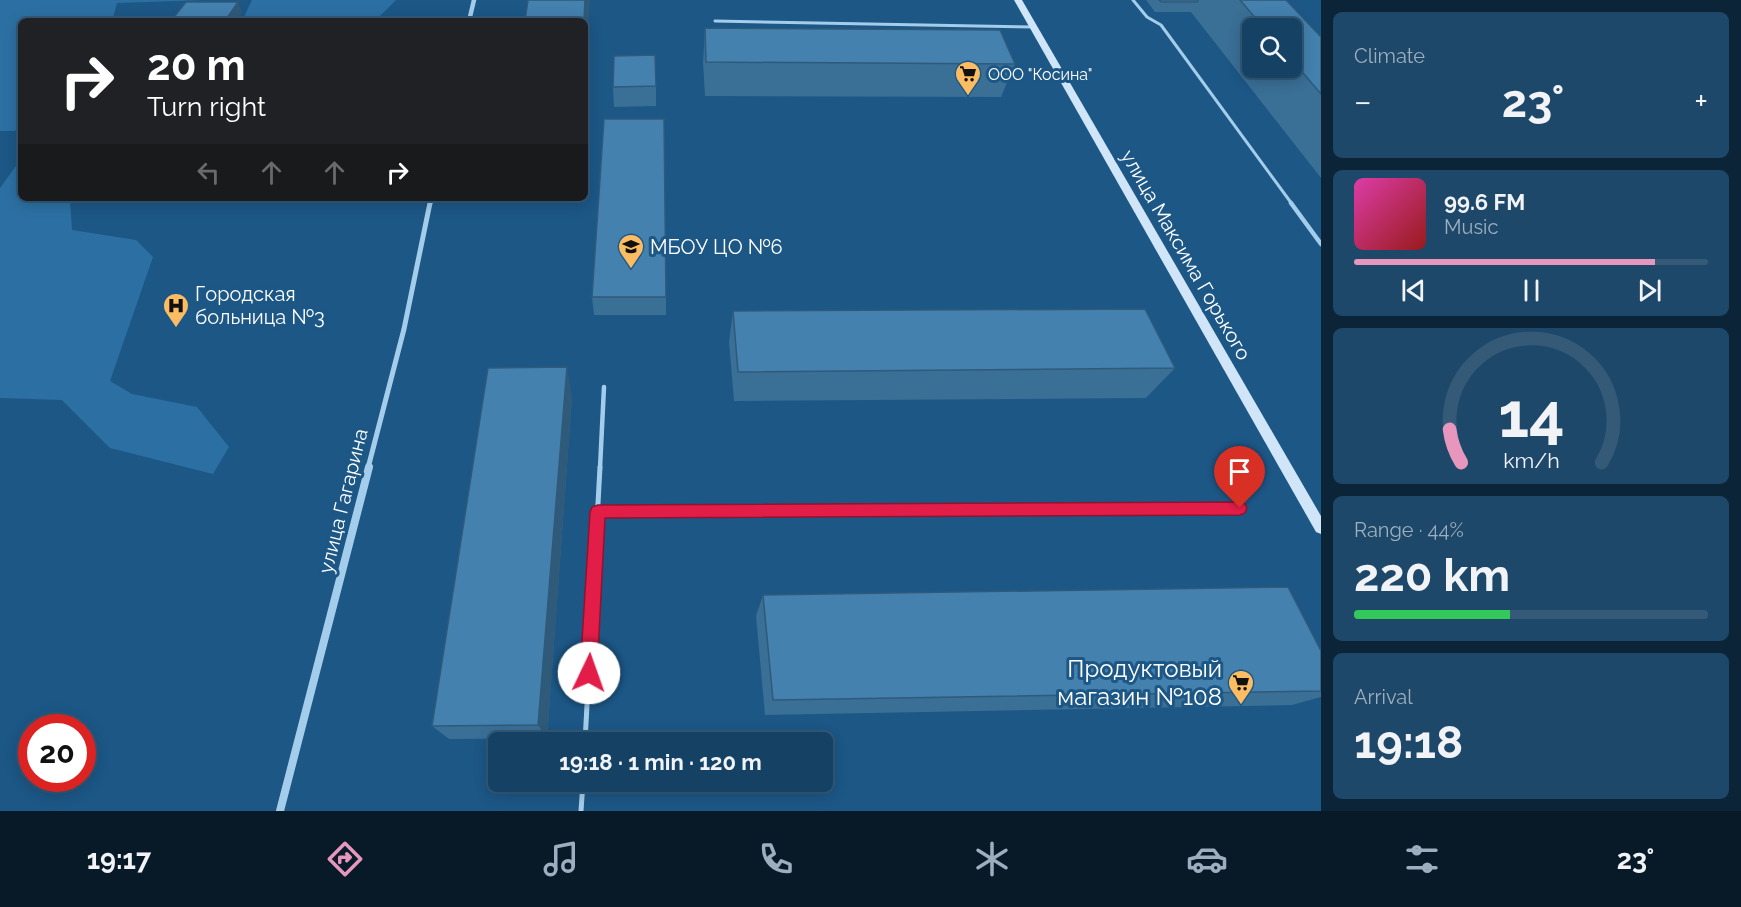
<!DOCTYPE html>
<meta charset="utf-8">
<style>
:root{--surface:#154164;--page:#1e486a;--text:#f1f3f6;--muted:#9dafbf;--line:#345a78;--accent:#e797bd}
body{margin:0;font-family:Raleway,sans-serif;background:var(--page);color:var(--text);height:100vh;display:flex;flex-direction:column;font-size:22px;white-space:nowrap}
*{box-sizing:border-box;margin:0}
p{font-size:20px;color:var(--muted)}
.icon{flex:none;width:33px;height:33px;fill:none;stroke:currentColor;stroke-width:2;stroke-linecap:round;stroke-linejoin:round}
.map{position:relative;flex:1;overflow:hidden}
.drawer{display:flex;flex-direction:column;gap:12px;padding:12px;background:#0c2437;width:420px}
.drawer>*{flex:none}
.hud{position:absolute;left:18px;top:18px;width:570px;height:183px;border-radius:9px;box-shadow:0 3px 15px #0003,0 0 0 2px var(--line);background:#202124;color:#fff;overflow:hidden}
.tools{position:absolute;left:1242px;top:18px;display:grid;gap:12px}
.tools a{display:grid;place-items:center;width:60px;height:60px;border-radius:9px;background:var(--surface);box-shadow:0 3px 15px #0003,0 0 0 2px var(--line);font-size:30px}
.speed{position:absolute;left:18px;top:714px;display:flex;gap:12px;font-size:30px;font-weight:700;text-align:center}
.speed>*{display:grid;place-content:center;width:78px;height:78px;border-radius:50%;background:var(--surface);box-shadow:0 3px 15px #0003,0 0 0 2px var(--line);line-height:1}
.speed .limit{border:9px solid #d22;background:#fff;color:#111}
.pin{position:absolute;display:grid;place-items:center;width:51px;height:51px;color:#fff;margin:-62px -26px;border-radius:50% 50% 50% 0;rotate:-45deg;box-shadow:0 0 6px #0007}
.pin .icon{rotate:45deg}
.me{position:absolute;width:66px;margin:-33px;rotate:3deg;stroke-linejoin:round;filter:drop-shadow(0 0 4px #0008)}
.turn{display:flex;align-items:center;gap:21px;height:126px;padding:0 30px;font-size:27px}
.turn .icon{width:78px;height:78px;stroke-width:2.5}
.turn b{display:block;font-size:42px;line-height:51px}
.lanes{display:flex;align-items:center;height:57px;padding:0 30px;background:#0003;justify-content:center;gap:30px;direction:ltr}
.lanes .off{opacity:.35}
.big{font-size:45px;font-weight:700;line-height:1.1}
.drawer .tile{flex:1;display:flex;flex-direction:column;justify-content:center;gap:9px;min-width:0;padding:0 21px;border-radius:9px;background:var(--page)}
.drawer .dial{align-items:center;gap:0}
.dial svg{height:156px;overflow:visible;fill:none;stroke:var(--line);stroke-width:7;stroke-linecap:round;text-anchor:middle}
.dial text{fill:var(--text);stroke:none}
.song{display:flex;align-items:center;gap:18px}
.cover{width:72px;height:72px;border-radius:9px;background:linear-gradient(135deg,hsl(320 70% 55%),hsl(0 70% 35%))}
.played{height:6px;border-radius:3px;background:linear-gradient(90deg,var(--accent) 85%,var(--line) 85%)}
.keys{display:flex;justify-content:space-around;direction:ltr}
.heat{display:flex;justify-content:space-between;align-items:center;font-size:33px;direction:ltr}
.charge{height:9px;border-radius:4px;background:linear-gradient(90deg,#34c759 44%,var(--line) 0)}
.trip{position:absolute;left:488px;top:732px;width:345px;height:60px;border-radius:9px;background:var(--surface);box-shadow:0 3px 15px #0003,0 0 0 2px var(--line);font-weight:700;line-height:60px;text-align:center}
.dock{display:flex;height:96px;justify-content:space-around;align-items:center;background:#081a28;color:var(--muted)}
.dock .icon{width:42px;height:42px}
.dock .on{color:var(--accent)}
.dock b{font-size:27px;color:var(--text)}
main{display:flex;flex:1;min-height:0}
.map>svg:first-child{display:block}
.green{fill:#2c70a3}
.lines{fill:none;stroke-linecap:round;stroke-linejoin:round}
.lane-far2{stroke:#a4cdeb;stroke-width:3}
.lane-far1{stroke:#a4cdeb;stroke-width:4.5}
.lane{stroke:#a4cdeb;stroke-width:5}
.street-far2{stroke:#a4cdeb;stroke-width:4.5}
.street-far1{stroke:#a4cdeb;stroke-width:5}
.street{stroke:#a4cdeb;stroke-width:8}
.secondary{fill:#d0e6f8;fill-rule:evenodd}
.wall{fill:#3a6f96;fill-rule:evenodd}
.shaded-wall{fill:#305a7a}
.building{fill:#4481af;stroke:#305a7a;stroke-width:1.5}
.route{fill:#e11d48;stroke:#92132f;stroke-width:1.5}
.labels{text-anchor:middle;stroke-width:6;stroke-linejoin:round;paint-order:stroke}
.far-poi-label{font-size:16px;fill:#fff;stroke:#1c5786;text-anchor:start}
.poi-label{font-size:20px;fill:#fff;stroke:#1c5786;text-anchor:start}
.street-label{font-size:20px;fill:#fff;stroke:#1c5786}
.near-poi-label{font-size:24px;fill:#fff;stroke:#1c5786;text-anchor:end}
</style>
<main>
<div class="map">
<svg width="1321" height="811" viewBox="0 0 1321 811">
<rect width="100%" height="100%" fill="#1c5786"/>
<!-- green -->
<path class="green" d="M0,0H204L117,3L112,21H21V124L15,131H0Z
M252,0H396L375,21H242Z
M18,163H21V198H70L72,230L136,240L153,257L110,381L132,394L197,407L229,447L213,474L110,448L62,400L0,398V188Z"/>
<g class="lines">
<!-- lane-far2 -->
<path class="lane-far2" d="M1133,0L1147,17L1161,25L1292,204
M715,21L1035,27"/>
<!-- lane-far1 -->
<path class="lane-far1" d="M1291,203L1321,244
M600,468L604,387"/>
<!-- lane -->
<path class="lane" d="M598,512L1240,508
M585,742L600,467
M581,811L583,782"/>
<!-- street-far2 -->
<path class="street-far2" d="M469,21L474,0
M430,204L431,198"/>
<!-- street-far1 -->
<path class="street-far1" d="M368,468L404,329L430,203"/>
<!-- street -->
<path class="street" d="M280,811L369,467"/>
<!-- secondary -->
<path class="secondary" d="M1014,0H1022L1321,516V534L1316,532Z"/>
</g>
<!-- wall -->
<path class="wall" d="M1146,0H1286L1321,37V178L1191,12H1155ZM1252,28H1292V68H1252Z
M705,28L1015,64L1001,97L705,96L703,62Z
M656,86V106L614,107L613,87Z
M592,297H666V315H594Z
M733,311L1175,368L1146,398L734,401L729,342Z
M572,397L547,738L449,739L432,726Z
M763,595L1321,691V697L1292,705L765,715L756,616Z"/>
<!-- shaded-wall -->
<path class="shaded-wall" d="M585,0H590L585,81V21H584Z
M238,2L242,12L237,21H225Z
M567,367L572,397L547,738L538,725Z"/>
<!-- building -->
<path class="building" d="M528,0H585L584,21H525Z
M1159,0H1198L1197,2H1161Z
M1240,0H1286L1321,37V94L1292,60V28H1264Z
M186,2H238L225,21H171Z
M705,28L1000,30L1015,64L706,62Z
M655,55L656,86L613,87L614,56Z
M604,119H664L666,297H592Z
M1145,309L1175,368L738,372L733,311Z
M567,367L538,725L432,726L488,368Z
M1288,587L1321,651V691L773,700L763,595Z"/>
<!-- route -->
<path class="route" d="M1240,502L1245,504L1247,508L1245,513L1240,515L605,518L597,673L595,679L589,682L583,679L580,673L590,512L592,507L598,505Z"/>
<!-- icons -->
<defs>
<symbol id="supermarket-pin" viewBox="-11 -11 22 30"><path d="M0 17L-7.5 6A9.5 9.5 0 1 1 7.5 6Z" fill="#fcbc61" stroke="#1c5786"/><path d="M-6-5.5h2.5l.6 2H6L4.5 2H-2.5L-4.4-4H-6ZM-1.5 3.2a1.3 1.3 0 1 0 .1 0ZM3 3.2a1.3 1.3 0 1 0 .1 0Z" fill="#111"/></symbol>
<symbol id="school-pin" viewBox="-11 -11 22 30"><path d="M0 17L-7.5 6A9.5 9.5 0 1 1 7.5 6Z" fill="#fcbc61" stroke="#1c5786"/><path d="M0-5L7-2L0 1L-7-2ZM-4 1L0 2.5L4 1V4Q0 6-4 4Z" fill="#111"/></symbol>
<symbol id="hospital-pin" viewBox="-11 -11 22 30"><path d="M0 17L-7.5 6A9.5 9.5 0 1 1 7.5 6Z" fill="#fcbc61" stroke="#1c5786"/><path d="M-5-5h3v3.5h4V-5h3V5h-3V1.5h-4V5h-3Z" fill="#111"/></symbol>
</defs>
<g fill-rule="evenodd">
<use href="#supermarket-pin" x="953" y="59" width="30" height="40"/>
<use href="#school-pin" x="616" y="232" width="30" height="40"/>
<use href="#hospital-pin" x="161" y="291" width="30" height="40"/>
<use href="#supermarket-pin" x="1226" y="668" width="30" height="40"/>
</g>
<g class="labels">
<!-- far-poi labels -->
<g class="far-poi-label">
<text x="988" y="80">ООО "Косина"</text>
</g>
<!-- poi labels -->
<g class="poi-label">
<text x="650" y="254">МБОУ ЦО №6</text>
<text x="195" y="301">Городская<tspan x="195" dy="23">больница №3</tspan></text>
</g>
<!-- street labels -->
<g class="street-label">
<text transform="translate(1186 255) rotate(60)" y="7">улица Максима Горького</text>
<text transform="translate(343 501) rotate(-76)" y="7">улица Гагарина</text>
</g>
<!-- near-poi labels -->
<g class="near-poi-label">
<text x="1222" y="677">Продуктовый<tspan x="1222" dy="28">магазин №108</tspan></text>
</g>
</g>
</svg>
<div class="tools">
<a><svg class="icon" aria-label="search" viewBox="0 0 24 24"><circle cx="10" cy="10" r="6"/><path d="M15 15l6 6"/></svg></a>
</div>
<div class="speed"><div class="limit">20</div></div>
<div class="pin" style="left:1240px;top:508px;background:#d93025"><svg class="icon" aria-label="arrive" viewBox="0 0 24 24"><path d="M6 21V4h12l-3 4 3 4H6"/></svg></div>
<svg class="me" style="left:589px;top:673px" viewBox="-20 -20 40 40"><circle r="19" fill="#fff"/><path d="M0-13L10 11 0 6-10 11z" fill="#e11d48"/></svg>
<div class="trip">19:18 · 1 min · 120 m</div>
<div class="hud">
<div class="turn"><svg class="icon" aria-label="right" viewBox="0 0 24 24"><path d="M7 20v-9h11M14 6l5 5-5 5"/></svg><div><b>20 m</b>Turn right</div></div>
<div class="lanes"><svg class="icon off" aria-label="left" viewBox="0 0 24 24"><path d="M17 20v-9H6M10 6l-5 5 5 5"/></svg><svg class="icon off" aria-label="ahead" viewBox="0 0 24 24"><path d="M12 20V5M6 11l6-6 6 6"/></svg><svg class="icon off" aria-label="ahead" viewBox="0 0 24 24"><path d="M12 20V5M6 11l6-6 6 6"/></svg><svg class="icon" aria-label="right" viewBox="0 0 24 24"><path d="M7 20v-9h11M14 6l5 5-5 5"/></svg></div>
</div>
</div>
<section class="drawer">
<div class="tile"><p>Climate</p>
<div class="heat"><a>−</a><b class="big">23°</b><a>+</a></div>
</div>
<div class="tile">
<div class="song"><i class="cover"></i><div><b>99.6 FM</b><p>Music</p></div></div>
<div class="played"></div>
<div class="keys"><svg class="icon" aria-label="previous" viewBox="0 0 24 24"><path d="M18 5L8 12l10 7zM5 5v14"/></svg><svg class="icon" aria-label="pause" viewBox="0 0 24 24"><path d="M8 5v14M16 5v14"/></svg><svg class="icon" aria-label="next" viewBox="0 0 24 24"><path d="M6 5l10 7-10 7zM19 5v14"/></svg></div>
</div>
<div class="tile dial"><svg viewBox="0 0 100 80">
<path d="M14 69A42 42 0 1 1 86 69"/>
<path d="M14 69A42 42 0 0 1 8 52" stroke="#e797bd"/>
<text x="50" y="56" font-size="32" font-weight="700">14</text>
<text x="50" y="72" font-size="11">km/h</text>
</svg></div>
<div class="tile"><p>Range · 44%</p><b class="big">220 km</b><div class="charge"></div></div>
<div class="tile"><p>Arrival</p><b class="big">19:18</b></div>
</section>
</main>
<nav class="dock">
<b>19:17</b>
<svg class="icon on" aria-label="directions" viewBox="0 0 24 24"><path d="M12 3l9 9-9 9-9-9zM9 14v-3h6M13 9l2 2-2 2"/></svg>
<svg class="icon" aria-label="music" viewBox="0 0 24 24"><path d="M9 18V5l10-2v13"/><circle cx="6" cy="18" r="3"/><circle cx="16" cy="16" r="3"/></svg>
<svg class="icon" aria-label="phone" viewBox="0 0 24 24"><path d="M5 4h4l2 5-3 2q2 4 5 5l2-3 5 2v4C11 20 4 13 5 4z"/></svg>
<svg class="icon" aria-label="climate" viewBox="0 0 24 24"><path d="M12 3v18M4 7l16 10M4 17L20 7"/></svg>
<svg class="icon" aria-label="car" viewBox="0 0 24 24"><path d="M5 17H2v-5l4-1 3-4h7l3 4 3 1v5h-3M9 17h6M6 11h13"/><circle cx="7" cy="17" r="2"/><circle cx="17" cy="17" r="2"/></svg>
<svg class="icon" aria-label="filters" viewBox="0 0 24 24"><path d="M4 7h16M4 17h16"/><circle cx="9" cy="7" r="2"/><circle cx="15" cy="17" r="2"/></svg>
<b>23°</b>
</nav>
